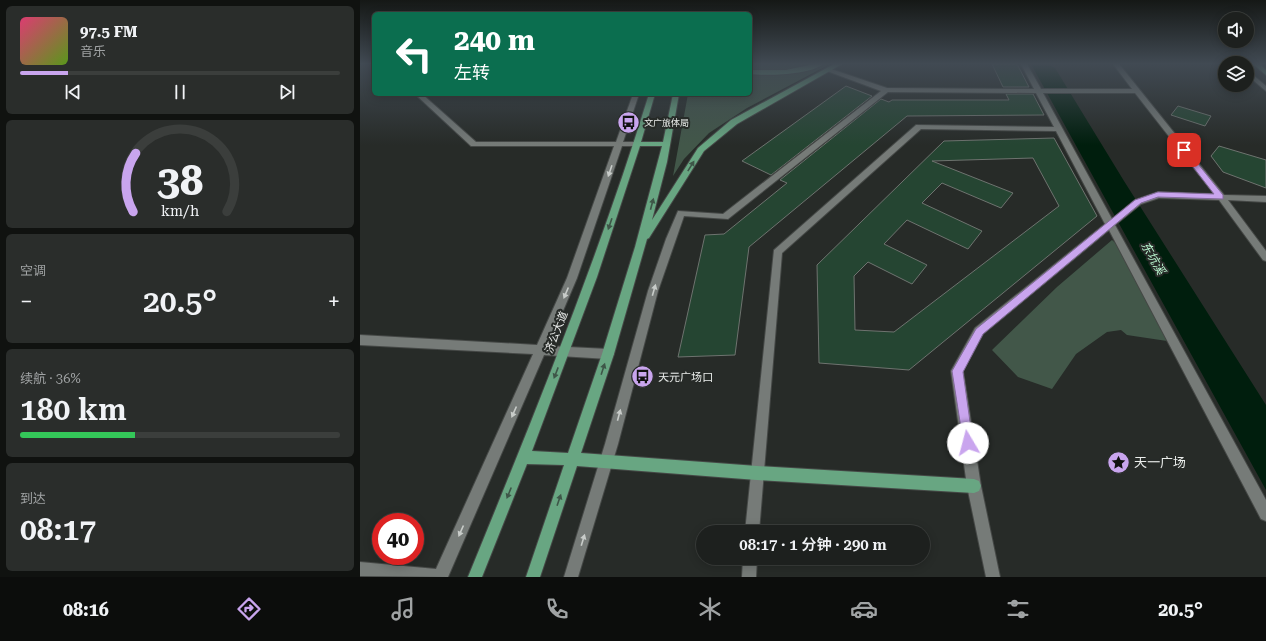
<!DOCTYPE html>
<html lang="zh">
<meta charset="utf-8">
<style>
:root{--surface:#1d201e;--page:#2a2d2b;--text:#f1f3f6;--muted:#a0a3a4;--line:#3b3e3c;--accent:#c9a5ee}
body{margin:0;font-family:"Roboto Serif","Noto Sans SC",serif;background:var(--page);color:var(--text);height:100vh;display:flex;flex-direction:column;font-size:15px;white-space:nowrap}
*{box-sizing:border-box;margin:0}
p{font-size:13px;color:var(--muted)}
.icon{flex:none;width:22px;height:22px;fill:none;stroke:currentColor;stroke-width:2;stroke-linecap:round;stroke-linejoin:round}
.map{position:relative;flex:1;overflow:hidden}
.drawer{display:flex;flex-direction:column;gap:6px;padding:6px;background:#101210;width:360px}
.drawer>*{flex:none}
.guide{position:absolute;left:12px;top:12px;width:380px;height:84px;border-radius:6px;box-shadow:0 2px 10px #0003,0 0 0 1px var(--line);background:#0b6e4f;color:#fff;overflow:hidden}
.fabs{position:absolute;left:858px;top:12px;display:grid;gap:8px}
.fabs a{display:grid;place-items:center;width:36px;height:36px;border-radius:50%;background:var(--surface);box-shadow:0 2px 10px #0003,0 0 0 1px var(--line);font-size:20px}
.speed{position:absolute;left:12px;top:513px;display:flex;gap:8px;font-size:20px;font-weight:700;text-align:center}
.speed>*{display:grid;place-content:center;width:52px;height:52px;border-radius:50%;background:var(--surface);box-shadow:0 2px 10px #0003,0 0 0 1px var(--line);line-height:1}
.speed .limit{border:6px solid #d22;background:#fff;color:#111}
.pin{position:absolute;display:grid;place-items:center;width:34px;height:34px;color:#fff;margin:-17px;border-radius:8px;box-shadow:0 2px 6px #0006}
.me{position:absolute;width:44px;margin:-22px;rotate:352deg;stroke-linejoin:round;filter:drop-shadow(0 0 3px #0008)}
.turn{display:flex;align-items:center;gap:14px;height:84px;padding:0 16px;font-size:18px}
.turn .icon{width:52px;height:52px;stroke-width:2.5}
.turn b{display:block;font-size:28px;line-height:34px}
.big{font-size:30px;font-weight:600;line-height:1.1}
.drawer .card{flex:1;display:flex;flex-direction:column;justify-content:center;gap:6px;min-width:0;padding:0 14px;border-radius:6px;background:var(--page)}
.drawer .dial{align-items:center;gap:0}
.dial svg{height:104px;overflow:visible;fill:none;stroke:var(--line);stroke-width:7;stroke-linecap:round;text-anchor:middle}
.dial text{fill:var(--text);stroke:none}
.song{display:flex;align-items:center;gap:12px}
.cover{width:48px;height:48px;border-radius:6px;background:linear-gradient(135deg,hsl(340 70% 55%),hsl(90 70% 35%))}
.played{height:4px;border-radius:2px;background:linear-gradient(90deg,var(--accent) 15%,var(--line) 15%)}
.keys{display:flex;justify-content:space-around;direction:ltr}
.heat{display:flex;justify-content:space-between;align-items:center;font-size:22px;direction:ltr}
.charge{height:6px;border-radius:3px;background:linear-gradient(90deg,#34c759 36%,var(--line) 0)}
.trip{position:absolute;left:336px;top:525px;width:234px;height:40px;border-radius:20px;background:var(--surface);box-shadow:0 2px 10px #0003,0 0 0 1px var(--line);font-weight:600;line-height:40px;text-align:center}
.dock{display:flex;height:64px;justify-content:space-around;align-items:center;background:#0c0d0c;color:var(--muted)}
.dock .icon{width:28px;height:28px}
.dock .current{color:var(--accent)}
.dock b{font-size:18px;color:var(--text)}
main{display:flex;flex:1;min-height:0}
.map>svg:first-child{display:block}
.green{fill:#425749}
.water{fill:#001e0d}
.building{fill:#254532;stroke:#6e736f;fill-rule:evenodd}
.lines{fill:none;stroke-linecap:round;stroke-linejoin:round}
.minor-casing{stroke:#454846;stroke-width:2}
.major-casing{stroke:#454846;stroke-width:2}
.minor{fill:#767b78;fill-rule:evenodd}
.major{fill:#68a682;fill-rule:evenodd}
.oneway{fill:#3e5648}
.oneway2{fill:#c8ccc9}
.route{fill:#c9a5ee;stroke:#836b9b}
.labels{text-anchor:middle;stroke-width:4;stroke-linejoin:round;paint-order:stroke}
.far-poi-label{font-size:9px;fill:#ebeeec;stroke:#272b28;text-anchor:start}
.street-label{font-size:11px;fill:#ebeeec;stroke:#272b28}
.poi-label{font-size:11px;fill:#ebeeec;stroke:#272b28;text-anchor:start}
.water-label{font-size:12px;font-style:italic;fill:#b8f5ce;stroke:#272b28}
.near-poi-label{font-size:13px;fill:#ebeeec;stroke:#272b28;text-anchor:start}
</style>
<main>
<section class="drawer">
<div class="card">
<div class="song"><i class="cover"></i><div><b>97.5 FM</b><p>音乐</p></div></div>
<div class="played"></div>
<div class="keys"><svg class="icon" aria-label="previous" viewBox="0 0 24 24"><path d="M18 5L8 12l10 7zM5 5v14"/></svg><svg class="icon" aria-label="pause" viewBox="0 0 24 24"><path d="M8 5v14M16 5v14"/></svg><svg class="icon" aria-label="next" viewBox="0 0 24 24"><path d="M6 5l10 7-10 7zM19 5v14"/></svg></div>
</div>
<div class="card dial"><svg viewBox="0 0 100 80">
<path d="M14 69A42 42 0 1 1 86 69"/>
<path d="M14 69A42 42 0 0 1 16 24" stroke="#c9a5ee"/>
<text x="50" y="56" font-size="32" font-weight="700">38</text>
<text x="50" y="72" font-size="11">km/h</text>
</svg></div>
<div class="card"><p>空调</p>
<div class="heat"><a>−</a><b class="big">20.5°</b><a>+</a></div>
</div>
<div class="card"><p>续航 · 36%</p><b class="big">180 km</b><div class="charge"></div></div>
<div class="card"><p>到达</p><b class="big">08:17</b></div>
</section>
<div class="map">
<svg width="906" height="577" viewBox="0 0 906 577">
<rect width="100%" height="100%" fill="#272b28"/>
<!-- green -->
<path class="green" d="M390,64H470L387,108L349,133L324,159L313,176L328,94H390Z
M752,240L768,254L807,341L767,335L761,330L747,332L716,354L692,389L658,377L632,350L697,287Z"/>
<!-- water -->
<path class="water" d="M671,64H687L695,68L764,181L906,405V490Z"/>
<!-- building -->
<path class="building" d="M632,64H657L669,87H643Z
M486,86L512,96L411,175L382,161Z
M646,94H673L684,115L547,116L389,247L375,355L318,357L345,235L364,234L427,183L420,180L521,99L529,102L532,100H649Z
M818,106L851,116L845,126L811,115Z
M694,138L737,216L549,370L459,363L457,265L584,141ZM673,158L699,206L534,332L495,330L494,276L508,262L552,284L567,265L524,244L547,220L608,249L622,231L562,203L582,183L641,208L653,193L572,161Z
M859,146L906,160V188L863,172L851,156Z"/>
<g class="lines">
<defs>
<path id="minor" d="M661,64H667L681,89H772L753,64H759L864,195L906,196V202L868,200L906,251V261L903,260L859,200L799,198L781,204L755,225L906,500V521L901,519L749,230L623,334L603,371L621,486L640,577H626L607,486L591,371L615,328L745,224L696,131L561,129L422,253L399,532H385L414,250L556,125L694,127L676,93L528,92L368,219L324,216L298,291L258,444L218,577H204L245,444L288,291L306,239L318,211L363,214L521,91L467,71V69H471L527,88L674,89ZM683,93H775L854,194L798,192L775,200L752,219Z
M887,70L906,86V91L887,75Z
M55,94H62L116,142H256L273,94H279L263,142H278L282,144L278,146H262L217,278L188,346L248,349L252,351L254,354L252,357L248,359L184,355L88,577L0,576V562L76,569L173,354L0,345V335L177,345L207,278L254,146H111Z
M383,558H397L396,577H382Z"/>
<path id="major" d="M454,64H464C448,75 409,76 390,74V70H426Z
M474,64H482L377,124L344,151L289,238L287,239L254,354L221,453L397,466L614,479L619,481L621,486L619,491L614,493L397,480L217,466L180,577H166L204,465L167,464L122,577H108C173,418 238,259 289,94H295L281,142H303L313,94H319L307,162L292,220L338,148L371,120ZM280,146H302L275,247L242,354L208,453L172,451L237,277Z
M893,64H900L906,70V75Z"/>
</defs>
<!-- minor casing -->
<use href="#minor" class="minor-casing"/>
<!-- major casing -->
<use href="#major" class="major-casing"/>
<!-- minor -->
<use href="#minor" class="minor"/>
<!-- major -->
<use href="#major" class="major"/>
</g>
<!-- one-way arrows -->
<defs><path id="oneway-solid" d="M-6-.8H1V-3.2L6.5 0L1 3.2V.8H-6Z"/></defs>
<g class="oneway">
<use href="#oneway-solid" transform="translate(331 166) rotate(-58)"/>
<use href="#oneway-solid" transform="translate(292 204) rotate(-75)"/>
<use href="#oneway-solid" transform="translate(250 224) rotate(109)"/>
<use href="#oneway-solid" transform="translate(243 369) rotate(-72)"/>
<use href="#oneway-solid" transform="translate(196 373) rotate(111)"/>
<use href="#oneway-solid" transform="translate(149 493) rotate(112)"/>
<use href="#oneway-solid" transform="translate(199 500) rotate(-71)"/>
</g>
<g class="oneway2">
<use href="#oneway-solid" transform="translate(250 171) rotate(109)"/>
<use href="#oneway-solid" transform="translate(294 290) rotate(-74)"/>
<use href="#oneway-solid" transform="translate(206 293) rotate(113)"/>
<use href="#oneway-solid" transform="translate(154 412) rotate(114)"/>
<use href="#oneway-solid" transform="translate(259 415) rotate(-75)"/>
<use href="#oneway-solid" transform="translate(101 531) rotate(114)"/>
<use href="#oneway-solid" transform="translate(223 540) rotate(-73)"/>
</g>
<!-- sky -->
<linearGradient id="sky" x2="0" y2="1"><stop stop-color="#151816"/><stop offset="0.44" stop-color="#414a53"/><stop offset="1" stop-color="#414a53" stop-opacity="0"/></linearGradient>
<rect width="906" height="145" fill="url(#sky)"/>
<!-- route -->
<path class="route" d="M824,148L826,149L863,195V199L798,197L781,203L623,334L603,372L613,443L612,447L608,449L604,447L592,371L616,329L775,200L798,192L854,194L820,150Z"/>
<!-- icons -->
<defs>
<symbol id="bus-disc" viewBox="-11 -11 22 22"><circle r="9.5" fill="#c9a5ee" stroke="#272b28"/><path d="M-5-6H5V4H4V6H2V4H-2V6H-4V4H-5ZM-3.5-4V0h7V-4ZM-3.5 1.2v1.5H-2V1.2ZM2 1.2v1.5H3.5V1.2Z" fill="#111"/></symbol>
<symbol id="sight-disc" viewBox="-11 -11 22 22"><circle r="9.5" fill="#c9a5ee" stroke="#272b28"/><path d="M0-6L1.8-2.2L6-1.7L2.9 1.2L3.7 5.4L0 3.3L-3.7 5.4L-2.9 1.2L-6-1.7L-1.8-2.2Z" fill="#111"/></symbol>
</defs>
<g fill-rule="evenodd">
<use href="#bus-disc" x="256" y="110" width="25" height="25"/>
<use href="#bus-disc" x="270" y="364" width="25" height="25"/>
<use href="#sight-disc" x="746" y="450" width="25" height="25"/>
</g>
<g class="labels">
<!-- far-poi labels -->
<g class="far-poi-label">
<text x="284" y="126">文广旅体局</text>
</g>
<!-- street labels -->
<g class="street-label">
<text transform="translate(196 332) rotate(-69)" y="4">济公大道</text>
</g>
<!-- poi labels -->
<g class="poi-label">
<text x="298" y="381">天元广场口</text>
</g>
<!-- water labels -->
<g class="water-label">
<text transform="translate(793 258) rotate(60)" y="4">东坑溪</text>
</g>
<!-- near-poi labels -->
<g class="near-poi-label">
<text x="774" y="467">天一广场</text>
</g>
</g>
</svg>
<div class="fabs">
<a><svg class="icon" aria-label="sound" viewBox="0 0 24 24"><path d="M4 9h4l5-4v14l-5-4H4zM17 9q2 3 0 6"/></svg></a>
<a><svg class="icon" aria-label="layers" viewBox="0 0 24 24"><path d="M12 4l9 5-9 5-9-5zM3 14l9 5 9-5"/></svg></a>
</div>
<div class="speed"><div class="limit">40</div></div>
<div class="pin" style="left:824px;top:150px;background:#d93025"><svg class="icon" aria-label="arrive" viewBox="0 0 24 24"><path d="M6 21V4h12l-3 4 3 4H6"/></svg></div>
<svg class="me" style="left:608px;top:443px" viewBox="-20 -20 40 40"><circle r="19" fill="#fff"/><path d="M0-13L10 11 0 6-10 11z" fill="#c9a5ee"/></svg>
<div class="trip">08:17 · 1 分钟 · 290 m</div>
<div class="guide">
<div class="turn"><svg class="icon" aria-label="left" viewBox="0 0 24 24"><path d="M17 20v-9H6M10 6l-5 5 5 5"/></svg><div><b>240 m</b>左转</div></div>
</div>
</div>
</main>
<nav class="dock">
<b>08:16</b>
<svg class="icon current" aria-label="directions" viewBox="0 0 24 24"><path d="M12 3l9 9-9 9-9-9zM9 14v-3h6M13 9l2 2-2 2"/></svg>
<svg class="icon" aria-label="music" viewBox="0 0 24 24"><path d="M9 18V5l10-2v13"/><circle cx="6" cy="18" r="3"/><circle cx="16" cy="16" r="3"/></svg>
<svg class="icon" aria-label="phone" viewBox="0 0 24 24"><path d="M5 4h4l2 5-3 2q2 4 5 5l2-3 5 2v4C11 20 4 13 5 4z"/></svg>
<svg class="icon" aria-label="climate" viewBox="0 0 24 24"><path d="M12 3v18M4 7l16 10M4 17L20 7"/></svg>
<svg class="icon" aria-label="car" viewBox="0 0 24 24"><path d="M5 17H2v-5l4-1 3-4h7l3 4 3 1v5h-3M9 17h6M6 11h13"/><circle cx="7" cy="17" r="2"/><circle cx="17" cy="17" r="2"/></svg>
<svg class="icon" aria-label="filters" viewBox="0 0 24 24"><path d="M4 7h16M4 17h16"/><circle cx="9" cy="7" r="2"/><circle cx="15" cy="17" r="2"/></svg>
<b>20.5°</b>
</nav>
